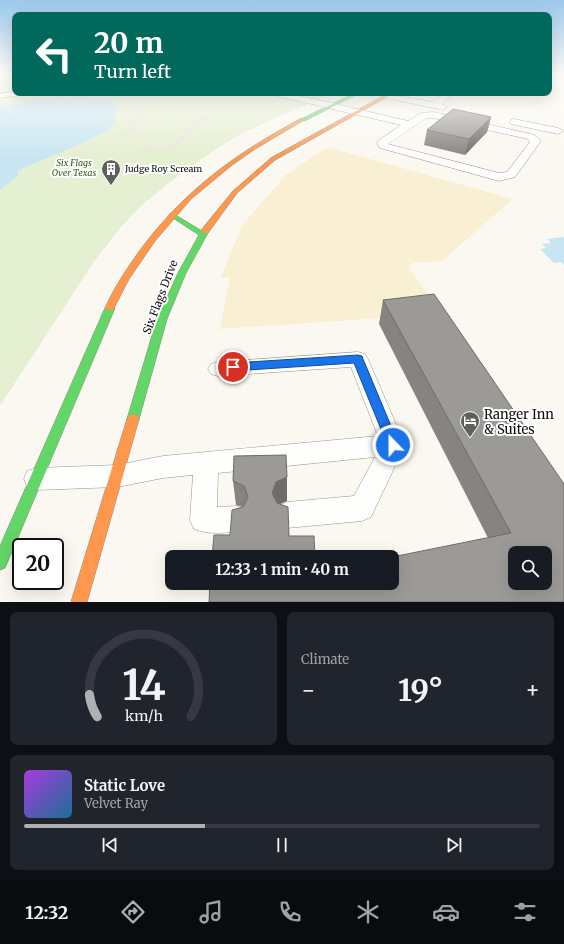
<!DOCTYPE html>
<meta charset="utf-8">
<style>
:root{--surface:#171b24;--page:#20242c;--text:#f1f3f6;--muted:#9ea1a6;--line:#363941;--accent:#afb0b1}
body{margin:0;font-family:Merriweather,serif;background:var(--page);color:var(--text);height:100vh;display:flex;flex-direction:column;font-size:15px;white-space:nowrap}
*{box-sizing:border-box;margin:0}
p{font-size:13px;color:var(--muted)}
.icon{flex:none;width:22px;height:22px;fill:none;stroke:currentColor;stroke-width:2;stroke-linecap:round;stroke-linejoin:round}
.map{position:relative;height:602px;overflow:hidden}
.drawer{display:flex;flex-direction:column;gap:10px;padding:10px;background:#0d0f14;flex:1}
.drawer>*{flex:none}
.top-card{position:absolute;left:12px;top:12px;width:540px;height:84px;border-radius:8px;box-shadow:0 4px 16px #0002;background:#00695c;color:#fff;overflow:hidden}
.controls{position:absolute;left:508px;top:546px;display:grid;gap:8px}
.controls a{display:grid;place-items:center;width:44px;height:44px;border-radius:8px;background:var(--surface);box-shadow:0 4px 16px #0002;font-size:20px}
.speed{position:absolute;left:12px;top:538px;display:flex;gap:8px;font-size:20px;font-weight:700;text-align:center}
.speed>*{display:grid;place-content:center;width:52px;height:52px;border-radius:50%;background:var(--surface);box-shadow:0 4px 16px #0002;line-height:1}
.speed .limit{border:2px solid #111;border-radius:6px;background:#fff;color:#111}
.pin{position:absolute;display:grid;place-items:center;width:34px;height:34px;color:#fff;margin:-17px;border:2px solid #fff;border-radius:50%;box-shadow:0 1px 4px #0007}
.me{position:absolute;width:44px;margin:-22px;rotate:338deg;stroke-linejoin:round;filter:drop-shadow(0 0 3px #0008)}
.turn{display:flex;align-items:center;gap:14px;height:84px;padding:0 16px;font-size:18px}
.turn .icon{width:52px;height:52px;stroke-width:2.5}
.turn b{display:block;font-size:28px;line-height:34px}
.big{font-size:30px;font-weight:700;line-height:1.1}
.drawer .card{flex:1;display:flex;flex-direction:column;justify-content:center;gap:6px;min-width:0;padding:0 14px;border-radius:8px;background:var(--page)}
.drawer .dial{align-items:center;gap:0}
.dial svg{height:104px;overflow:visible;fill:none;stroke:var(--line);stroke-width:7;stroke-linecap:round;text-anchor:middle}
.dial text{fill:var(--text);stroke:none}
.song{display:flex;align-items:center;gap:12px}
.cover{width:48px;height:48px;border-radius:6px;background:linear-gradient(135deg,hsl(280 70% 55%),hsl(200 70% 35%))}
.played{height:4px;border-radius:2px;background:linear-gradient(90deg,var(--accent) 35%,var(--line) 35%)}
.keys{display:flex;justify-content:space-around;direction:ltr}
.heat{display:flex;justify-content:space-between;align-items:center;font-size:22px;direction:ltr}
.drawer .tiles{flex:1;display:grid;gap:10px;grid-template-columns:1fr 1fr}
.card:last-child{grid-column:span 2}
.trip{position:absolute;left:165px;top:550px;width:234px;height:40px;border-radius:8px;background:var(--surface);box-shadow:0 4px 16px #0002;font-weight:700;line-height:40px;text-align:center}
.tab-bar{display:flex;height:64px;justify-content:space-around;align-items:center;background:#090b0e;color:var(--muted)}
.tab-bar .icon{width:28px;height:28px}
.tab-bar .active{color:var(--accent)}
.tab-bar b{font-size:18px;color:var(--text)}
.map>svg:first-child{display:block}
.green{fill:#e5efd1}
.sand{fill:#f9efd2}
.plaza{fill:#eae6dc}
.water{fill:#c8e6f2}
.lines{fill:none;stroke-linecap:round;stroke-linejoin:round}
.lane-casing{stroke:#93928f;stroke-width:1}
.street-casing{stroke:#93928f;stroke-width:1}
.fast-casing{stroke:#8a8985;stroke-width:1}
.slow-casing{stroke:#8a8985;stroke-width:1}
.lane{fill:#fefefd;fill-rule:evenodd}
.street{fill:#fefefd;fill-rule:evenodd}
.fast{fill:#63d668;fill-rule:evenodd}
.slow{fill:#ff974d;fill-rule:evenodd}
.rail-casing{stroke:#d6c5c6;stroke-width:2}
.rail{stroke:#fff;stroke-width:1.5;stroke-dasharray:4.5;stroke-linecap:butt}
.wall{fill:#868481}
.shaded-wall{fill:#6d6c69}
.building{fill:#9c9a96;stroke:#6d6c69;fill-rule:evenodd}
.route{fill:#1a73e8;stroke:#114b97}
.labels{text-anchor:middle;stroke-width:4;stroke-linejoin:round;paint-order:stroke}
.far-park-label{font-size:9px;font-style:italic;fill:#31611f;stroke:#fff}
.far-poi-label{font-size:9px;fill:#0c0c0c;stroke:#fff;text-anchor:start}
.street-label{font-size:11px;fill:#0c0c0c;stroke:#fff}
.near-poi-label{font-size:13px;fill:#0c0c0c;stroke:#fff;text-anchor:start}
</style>
<div class="map">
<svg width="564" height="602" viewBox="0 0 564 602">
<rect width="100%" height="100%" fill="#faf8f0"/>
<!-- green -->
<path class="green" d="M0,74H15V93H331L243,133L216,149L166,185L143,204L120,228L93,263L0,406Z"/>
<!-- sand -->
<path class="sand" d="M331,148L513,199L442,261L412,263L409,267L440,314L220,329L230,277L220,278L243,224L286,175L324,149Z"/>
<!-- plaza -->
<path class="plaza" d="M128,93H133L132,94L133,107L147,114L131,133H140L138,136H120L139,114L128,108Z
M139,93H147L159,103L208,116L173,151H143L146,146H152L151,149H168L201,117L153,104Z"/>
<!-- water -->
<path class="water" d="M80,97L98,98L117,103L115,121L109,130L76,146L18,170V176L0,190V106L47,99Z
M564,237V265L561,262L554,263L540,249L546,248L542,244L551,243L547,239Z"/>
<g class="lines">
<defs>
<path id="lane" d="M15,91V93H26L22,95L0,98V94Z
M269,93H284L333,103L337,106L333,109L273,95Z
M445,93H454L442,104L447,107L443,110L387,98L383,96L387,94L433,102Z
M357,109L408,121L421,113L433,112L535,135L541,141L515,177L499,181L380,148L377,143L378,141L401,125L354,114L353,112L354,110ZM426,118H433L528,139L530,142L507,172L499,173L388,144Z
M514,119L558,128L563,131L558,134L511,124L509,122L511,120Z
M358,352L365,354L368,359L405,445L371,517L362,521L287,528L278,524L274,515L278,506L287,502L354,496L375,457L218,473L217,507L236,506L245,510L249,519L245,528C230,534 209,535 194,529L190,520L193,475L163,478L117,487L36,490L27,487L24,479L27,471L36,468L117,465L163,456L378,436L351,367L218,376L211,374L208,369L211,364L218,362Z"/>
<path id="street" d="M333,103L361,110L363,112L361,114L357,115L329,108L327,106L329,104Z"/>
<path id="fast" d="M355,93H360L304,121L300,120Z
M172,213L202,231L205,229L209,231L186,273L167,319L139,419L137,422L133,424L129,422L127,419L157,319L178,273L199,235L170,216V214Z
M110,305L115,308L5,568L0,570V546L105,308Z"/>
<path id="slow" d="M389,93H394L275,160L237,193L208,233H202V229L233,191L271,158Z
M300,119L304,120L255,149L232,165L191,199L155,241L129,279L113,310H107L105,308C114,288 126,270 138,253C182,192 235,154 300,119Z
M133,414L137,416L139,419L87,602H71L127,419L129,416Z"/>
</defs>
<!-- lane casing -->
<use href="#lane" class="lane-casing"/>
<!-- street casing -->
<use href="#street" class="street-casing"/>
<!-- fast casing -->
<use href="#fast" class="fast-casing"/>
<!-- slow casing -->
<use href="#slow" class="slow-casing"/>
<!-- lane -->
<use href="#lane" class="lane"/>
<!-- street -->
<use href="#street" class="street"/>
<!-- fast -->
<use href="#fast" class="fast"/>
<!-- slow -->
<use href="#slow" class="slow"/>
<defs>
<path id="rail" d="M0,77L14,74"/>
</defs>
<!-- rail casing -->
<use href="#rail" class="rail-casing"/>
<!-- rail -->
<use href="#rail" class="rail"/>
</g>
<!-- wall -->
<path class="wall" d="M491,117L487,132L465,155L424,145L427,130Z
M383,300L564,602L392,583L488,538L379,324Z
M287,477V501L280,504L289,536L230,535L242,507L236,505L233,481Z"/>
<!-- shaded-wall -->
<path class="shaded-wall" d="M491,117L487,132L465,155L469,139Z
M287,477V501L277,505L272,493L276,482Z"/>
<!-- building -->
<path class="building" d="M453,109L491,117L469,139L427,130Z
M434,294L564,484V602H209L210,583H392V557L511,533L383,300ZM515,553H545V583H515Z
M286,455L287,477L276,482L272,493L277,503L288,507L289,536H314L315,557H212L214,535H230L232,510L243,507L248,497L244,486L233,481L234,456Z"/>
<!-- sky -->
<linearGradient id="sky" x2="0" y2="1"><stop stop-color="#9bc8ec"/><stop offset="0.47" stop-color="#fdfcf8"/><stop offset="1" stop-color="#fdfcf8" stop-opacity="0"/></linearGradient>
<rect width="564" height="158" fill="url(#sky)"/>
<!-- route -->
<path class="route" d="M358,355L362,356L363,359L399,445L397,449L393,451L389,449L354,363L233,371L229,370L228,367L229,365L233,363Z"/>
<!-- icons -->
<defs>
<symbol id="building-pin" viewBox="-11 -11 22 30"><path d="M0 17L-7.5 6A9.5 9.5 0 1 1 7.5 6Z" fill="#5f5f5c" stroke="#fff"/><path d="M-4-6H4V6H1V3H-1V6H-4ZM-2.5-4.3h1.7v1.8h-1.7ZM.8-4.3h1.7v1.8H.8ZM-2.5-1h1.7V.8h-1.7ZM.8-1h1.7V.8H.8Z" fill="#fff"/></symbol>
<symbol id="hotel-pin" viewBox="-11 -11 22 30"><path d="M0 17L-7.5 6A9.5 9.5 0 1 1 7.5 6Z" fill="#5f5f5c" stroke="#fff"/><path d="M-6-4.5h1.5V1H6V5H4.5V3h-9V5H-6ZM-4 0a1.8 1.8 0 1 1 3.6 0ZM.5 0V-2.5h3Q6-2.5 6 0Z" fill="#fff"/></symbol>
</defs>
<g fill-rule="evenodd">
<use href="#building-pin" x="100" y="158" width="22" height="30"/>
<use href="#hotel-pin" x="459" y="410" width="22" height="30"/>
</g>
<g class="labels">
<!-- far-park labels -->
<g class="far-park-label">
<text x="74" y="166">Six Flags<tspan x="74" dy="10">Over Texas</tspan></text>
</g>
<!-- far-poi labels -->
<g class="far-poi-label">
<text x="125" y="172">Judge Roy Scream</text>
</g>
<!-- street labels -->
<g class="street-label">
<text transform="translate(160 297) rotate(-69)" y="4">Six Flags Drive</text>
</g>
<!-- near-poi labels -->
<g class="near-poi-label">
<text x="484" y="419">Ranger Inn<tspan x="484" dy="15">&amp; Suites</tspan></text>
</g>
</g>
</svg>
<div class="controls">
<a><svg class="icon" aria-label="search" viewBox="0 0 24 24"><circle cx="10" cy="10" r="6"/><path d="M15 15l6 6"/></svg></a>
</div>
<div class="speed"><div class="limit">20</div></div>
<div class="pin" style="left:233px;top:367px;background:#d93025"><svg class="icon" aria-label="arrive" viewBox="0 0 24 24"><path d="M6 21V4h12l-3 4 3 4H6"/></svg></div>
<svg class="me" style="left:393px;top:445px" viewBox="-20 -20 40 40"><circle r="17" fill="#1a73e8" stroke="#fff" stroke-width="3"/><path d="M0-11L8 9 0 5-8 9z" fill="#fff"/></svg>
<div class="trip">12:33 · 1 min · 40 m</div>
<div class="top-card">
<div class="turn"><svg class="icon" aria-label="left" viewBox="0 0 24 24"><path d="M17 20v-9H6M10 6l-5 5 5 5"/></svg><div><b>20 m</b>Turn left</div></div>
</div>
</div>
<section class="drawer">
<div class="tiles">
<div class="card dial"><svg viewBox="0 0 100 80">
<path d="M14 69A42 42 0 1 1 86 69"/>
<path d="M14 69A42 42 0 0 1 8 52" stroke="#afb0b1"/>
<text x="50" y="56" font-size="32" font-weight="700">14</text>
<text x="50" y="72" font-size="11">km/h</text>
</svg></div>
<div class="card"><p>Climate</p>
<div class="heat"><a>−</a><b class="big">19°</b><a>+</a></div>
</div>
<div class="card">
<div class="song"><i class="cover"></i><div><b>Static Love</b><p>Velvet Ray</p></div></div>
<div class="played"></div>
<div class="keys"><svg class="icon" aria-label="previous" viewBox="0 0 24 24"><path d="M18 5L8 12l10 7zM5 5v14"/></svg><svg class="icon" aria-label="pause" viewBox="0 0 24 24"><path d="M8 5v14M16 5v14"/></svg><svg class="icon" aria-label="next" viewBox="0 0 24 24"><path d="M6 5l10 7-10 7zM19 5v14"/></svg></div>
</div>
</div>
</section>
<nav class="tab-bar">
<b>12:32</b>
<svg class="icon active" aria-label="directions" viewBox="0 0 24 24"><path d="M12 3l9 9-9 9-9-9zM9 14v-3h6M13 9l2 2-2 2"/></svg>
<svg class="icon" aria-label="music" viewBox="0 0 24 24"><path d="M9 18V5l10-2v13"/><circle cx="6" cy="18" r="3"/><circle cx="16" cy="16" r="3"/></svg>
<svg class="icon" aria-label="phone" viewBox="0 0 24 24"><path d="M5 4h4l2 5-3 2q2 4 5 5l2-3 5 2v4C11 20 4 13 5 4z"/></svg>
<svg class="icon" aria-label="climate" viewBox="0 0 24 24"><path d="M12 3v18M4 7l16 10M4 17L20 7"/></svg>
<svg class="icon" aria-label="car" viewBox="0 0 24 24"><path d="M5 17H2v-5l4-1 3-4h7l3 4 3 1v5h-3M9 17h6M6 11h13"/><circle cx="7" cy="17" r="2"/><circle cx="17" cy="17" r="2"/></svg>
<svg class="icon" aria-label="filters" viewBox="0 0 24 24"><path d="M4 7h16M4 17h16"/><circle cx="9" cy="7" r="2"/><circle cx="15" cy="17" r="2"/></svg>
</nav>
